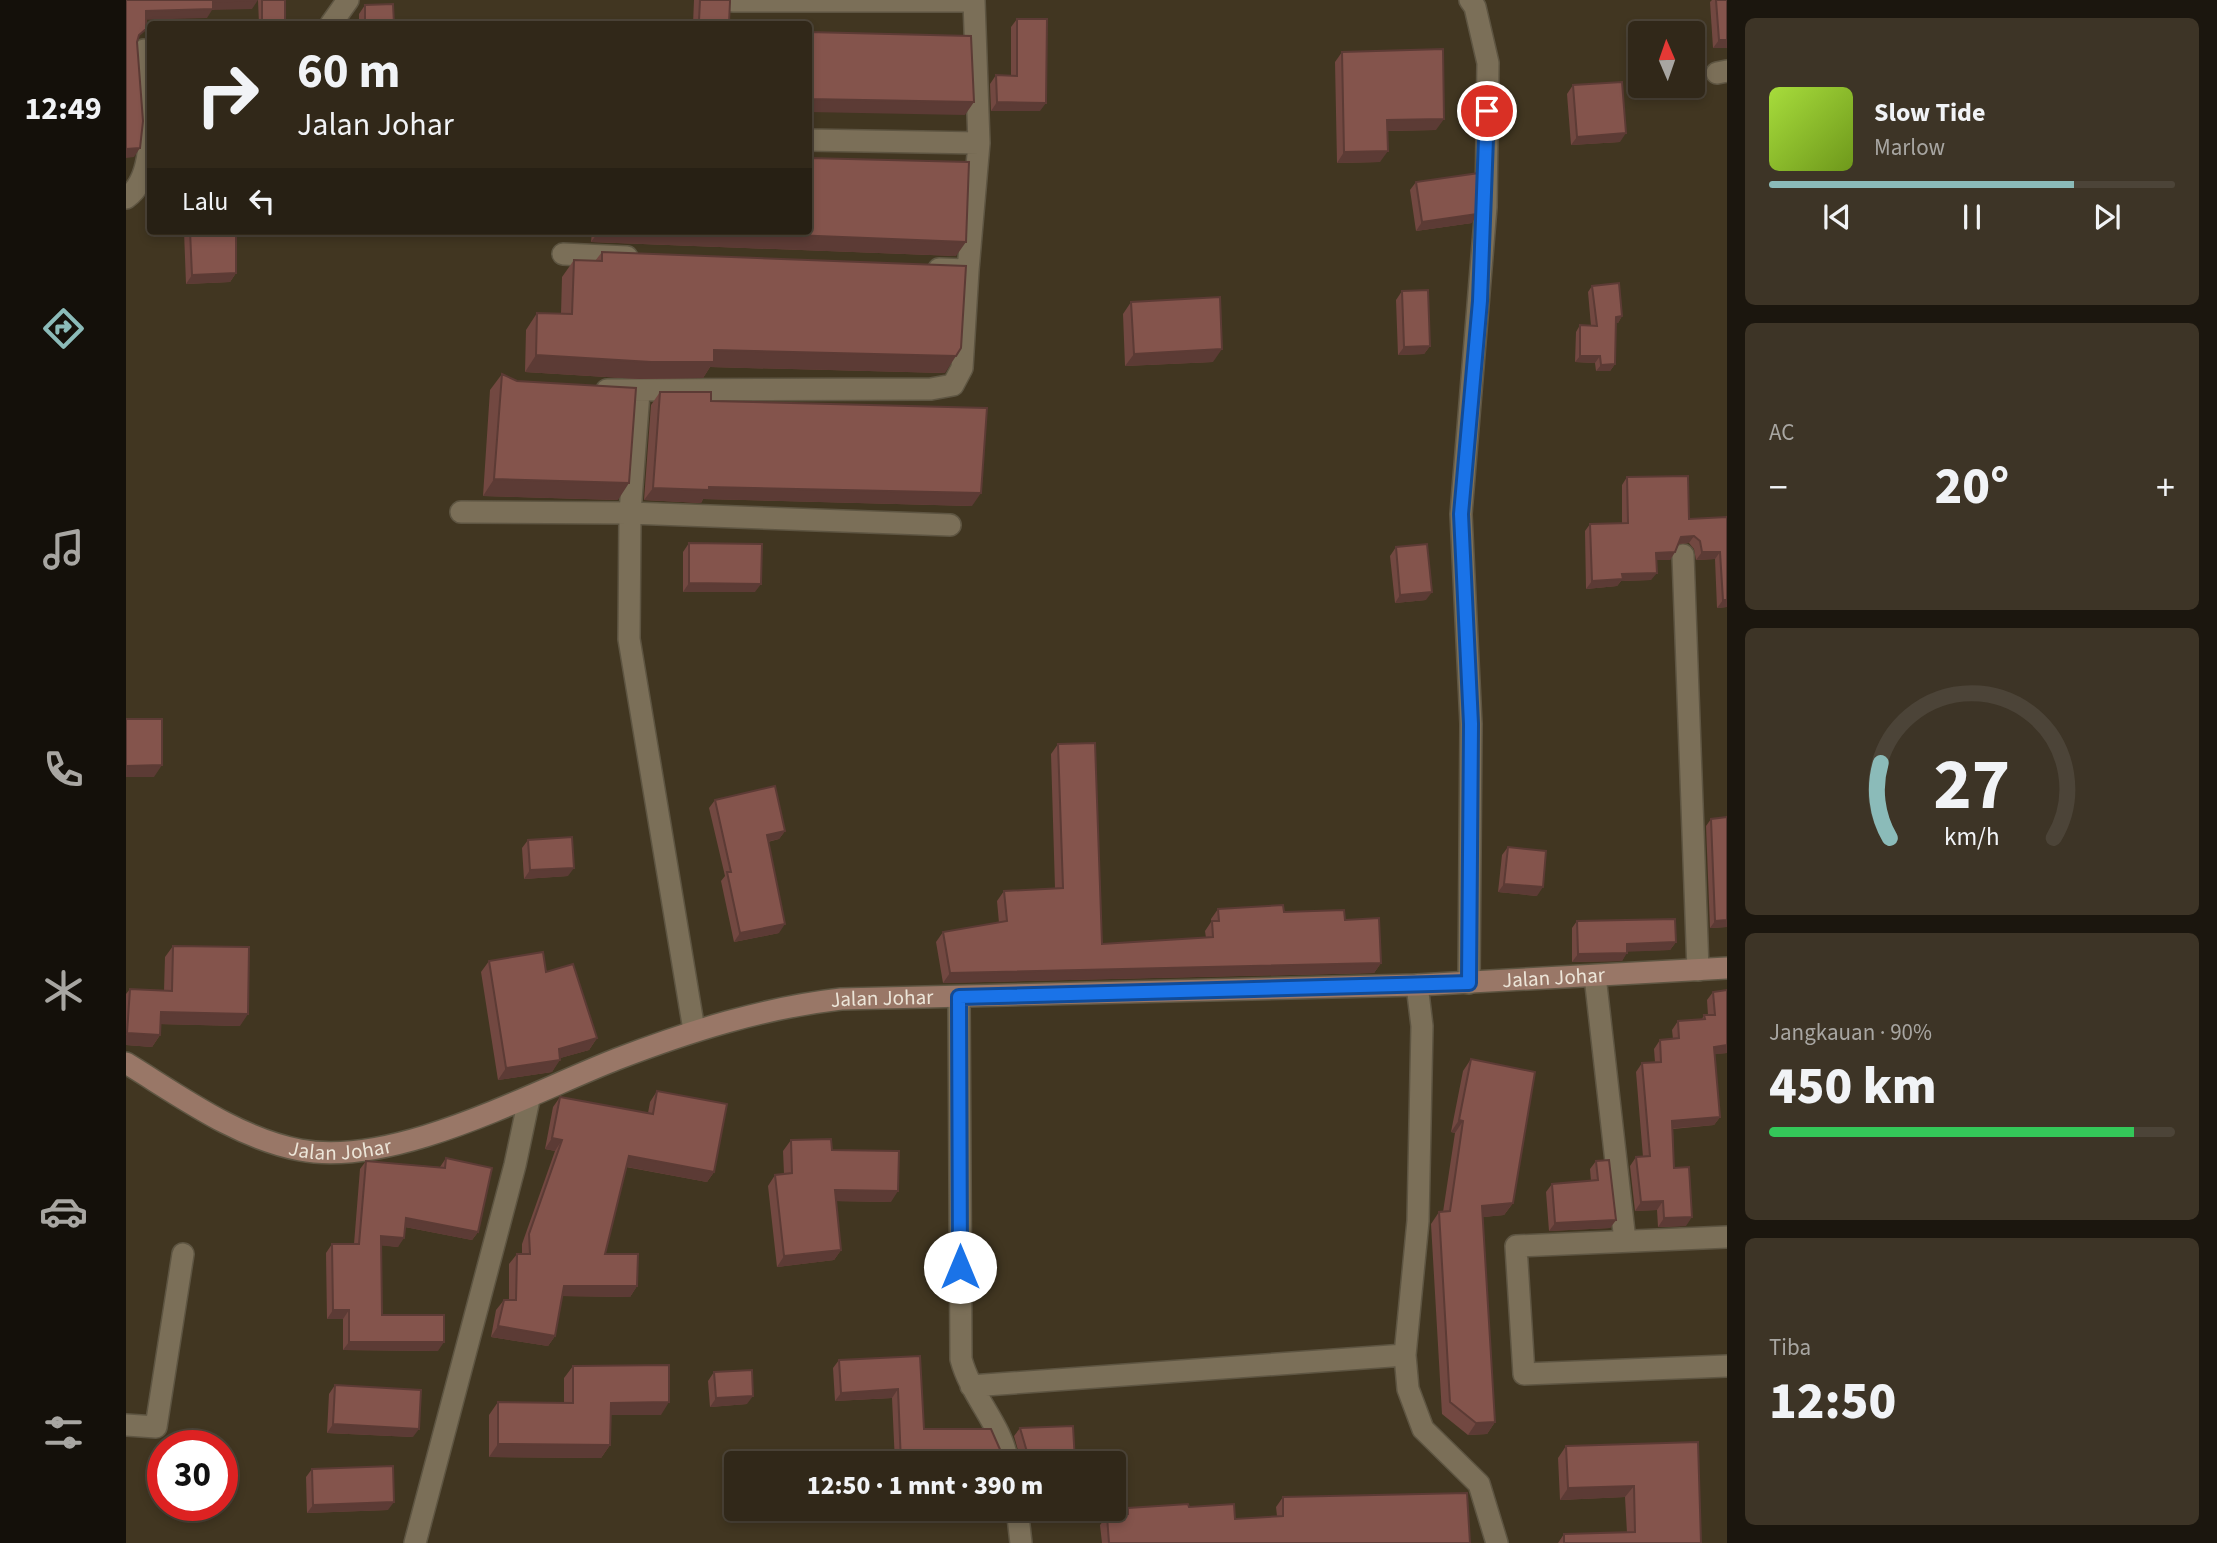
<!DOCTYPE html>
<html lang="id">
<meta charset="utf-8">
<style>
:root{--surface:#312819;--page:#3d3426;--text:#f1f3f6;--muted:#a8a6a2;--line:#4c4438;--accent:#8bbbb9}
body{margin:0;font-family:"Source Sans 3",sans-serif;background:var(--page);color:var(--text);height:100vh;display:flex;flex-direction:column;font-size:26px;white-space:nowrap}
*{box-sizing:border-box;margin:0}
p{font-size:23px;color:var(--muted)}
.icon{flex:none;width:38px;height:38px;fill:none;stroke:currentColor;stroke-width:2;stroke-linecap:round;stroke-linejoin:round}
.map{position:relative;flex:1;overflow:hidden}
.panel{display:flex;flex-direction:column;gap:18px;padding:18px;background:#1b160e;width:490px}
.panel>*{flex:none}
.banner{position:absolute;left:21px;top:21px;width:665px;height:214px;border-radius:7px;box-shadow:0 4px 10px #0003,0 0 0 2px var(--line);background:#312819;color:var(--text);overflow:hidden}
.needle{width:46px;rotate:358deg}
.tools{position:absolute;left:1502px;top:21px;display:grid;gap:14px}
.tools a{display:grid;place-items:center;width:77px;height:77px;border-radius:7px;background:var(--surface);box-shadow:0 4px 10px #0003,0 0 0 2px var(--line);font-size:35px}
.speed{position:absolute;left:21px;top:1430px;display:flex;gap:14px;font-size:35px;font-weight:700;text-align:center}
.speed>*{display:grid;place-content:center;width:91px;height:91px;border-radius:50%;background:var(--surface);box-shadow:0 4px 10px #0003,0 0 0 2px var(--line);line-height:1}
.speed .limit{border:10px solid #d22;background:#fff;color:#111}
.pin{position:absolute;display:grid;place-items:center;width:60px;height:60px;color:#fff;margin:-30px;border:4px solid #fff;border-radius:50%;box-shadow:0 2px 7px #0007}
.me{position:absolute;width:77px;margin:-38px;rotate:0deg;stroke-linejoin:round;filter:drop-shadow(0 0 5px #0008)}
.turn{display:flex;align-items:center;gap:24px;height:147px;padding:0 35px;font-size:32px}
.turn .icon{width:91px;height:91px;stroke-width:2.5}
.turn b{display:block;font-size:49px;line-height:60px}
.then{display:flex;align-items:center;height:66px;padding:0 35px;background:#0003;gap:14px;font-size:26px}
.big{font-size:52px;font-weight:800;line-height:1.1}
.panel .card{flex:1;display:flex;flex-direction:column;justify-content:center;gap:10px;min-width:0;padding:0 24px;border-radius:10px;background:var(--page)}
.panel .dial{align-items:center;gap:0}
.dial svg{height:182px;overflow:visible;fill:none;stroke:var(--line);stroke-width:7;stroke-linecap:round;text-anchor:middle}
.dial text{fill:var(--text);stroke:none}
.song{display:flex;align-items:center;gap:21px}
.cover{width:84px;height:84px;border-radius:10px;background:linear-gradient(135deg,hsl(80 70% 55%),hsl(80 70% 35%))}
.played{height:7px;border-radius:4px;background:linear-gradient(90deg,var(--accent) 75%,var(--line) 75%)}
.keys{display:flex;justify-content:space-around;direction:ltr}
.heat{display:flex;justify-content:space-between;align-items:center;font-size:38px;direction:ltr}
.charge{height:10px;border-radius:5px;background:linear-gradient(90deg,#34c759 90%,var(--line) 0)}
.trip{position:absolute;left:598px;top:1451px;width:402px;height:70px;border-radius:7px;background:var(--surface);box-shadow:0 4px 10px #0003,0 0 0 2px var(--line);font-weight:800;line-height:70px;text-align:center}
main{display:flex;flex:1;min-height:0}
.dock{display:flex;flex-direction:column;width:126px;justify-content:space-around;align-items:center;background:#14100a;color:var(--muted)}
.dock .icon{width:49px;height:49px}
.dock .on{color:var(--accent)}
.dock b{font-size:32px;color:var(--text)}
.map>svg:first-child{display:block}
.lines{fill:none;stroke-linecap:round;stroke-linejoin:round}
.street-casing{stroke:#5e5542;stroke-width:24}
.secondary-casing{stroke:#5e5542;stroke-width:24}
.street{stroke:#7b6f58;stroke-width:21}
.secondary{stroke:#997767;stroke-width:21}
.wall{fill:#724841}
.shaded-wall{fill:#5c3b35}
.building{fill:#84544c;stroke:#5c3b35;stroke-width:2}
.route-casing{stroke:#114b97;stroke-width:18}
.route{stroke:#1a73e8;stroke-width:12}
.labels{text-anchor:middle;stroke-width:7;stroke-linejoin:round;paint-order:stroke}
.street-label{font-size:21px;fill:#ece5d8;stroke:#372c17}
</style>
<main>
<nav class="dock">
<b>12:49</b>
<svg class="icon on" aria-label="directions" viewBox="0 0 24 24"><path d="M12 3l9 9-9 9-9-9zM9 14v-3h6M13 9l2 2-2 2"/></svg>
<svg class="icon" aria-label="music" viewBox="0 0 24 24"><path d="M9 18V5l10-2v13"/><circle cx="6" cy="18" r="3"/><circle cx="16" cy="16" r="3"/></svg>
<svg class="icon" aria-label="phone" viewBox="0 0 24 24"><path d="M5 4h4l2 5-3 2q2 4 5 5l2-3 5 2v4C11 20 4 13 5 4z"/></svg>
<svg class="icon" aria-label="climate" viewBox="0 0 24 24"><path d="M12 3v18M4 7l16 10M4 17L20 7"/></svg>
<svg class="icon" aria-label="car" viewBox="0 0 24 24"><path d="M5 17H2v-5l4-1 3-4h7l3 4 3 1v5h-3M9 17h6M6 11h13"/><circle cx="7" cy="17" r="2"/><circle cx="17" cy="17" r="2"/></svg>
<svg class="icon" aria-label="filters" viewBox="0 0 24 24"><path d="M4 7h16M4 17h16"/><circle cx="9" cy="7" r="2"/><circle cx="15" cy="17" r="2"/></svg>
</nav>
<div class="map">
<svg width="1601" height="1543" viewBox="0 0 1601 1543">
<rect width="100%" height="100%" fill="#413621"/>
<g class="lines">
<defs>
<path id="street" d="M607,1H848L853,143
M205,24L222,0
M1591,73L1601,71
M682,140L853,143L842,270
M0,198C37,173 20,90 18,50
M437,254L501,257
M481,390L805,389L827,385L836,368L842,270L813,269
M513,392L504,513L503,639L568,1030
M335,512L504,513L824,525
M1557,555L1572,970
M1469,976L1499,1241
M1343,983L1345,724L1335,514L1360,207L1362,63L1349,7L1344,0
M1291,985L1296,1026L1292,1221L1279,1355L1282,1389L1297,1429L1353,1484L1371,1543
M833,997L835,1359C845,1397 876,1424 882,1463
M1601,1237L1390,1246L1398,1374L1601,1366
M845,1386L1279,1355
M0,1425L30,1427L57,1254
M891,1508L895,1543
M289,1543L389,1165L403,1099"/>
<g id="secondary">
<path id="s1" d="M0,1063C54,1096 111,1138 174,1150C268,1168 404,1093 491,1059C564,1031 637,1008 715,999L1291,985L1601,968"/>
</g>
</defs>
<!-- street casing -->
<use href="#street" class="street-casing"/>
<!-- secondary casing -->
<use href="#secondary" class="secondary-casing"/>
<!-- street -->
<use href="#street" class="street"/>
<!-- secondary -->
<use href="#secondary" class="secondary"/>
</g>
<!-- wall -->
<path class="wall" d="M132,0H159V24H133Z
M568,0H604L602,24H567Z
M1586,0H1601V48H1587L1584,2Z
M239,5L268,24H233V14Z
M891,19L914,111H865L864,84L870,75L885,76V27Z
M1216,52L1310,130L1261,131L1254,162L1211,163L1209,62Z
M1447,85L1494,142L1445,145L1441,94Z
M1290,182L1346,223L1290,231L1284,190Z
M58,231H110V273L104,282L60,284Z
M466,231H682L830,256L465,242Z
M476,252L819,373L584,367L577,378L513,379L399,372L400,330L411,313L435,314L436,277L448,260L469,261Z
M1466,286L1496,316L1492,323H1490L1489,364L1484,371H1470L1469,363L1449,362L1450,332L1454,325L1465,326L1462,292Z
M1276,291L1304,346L1298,354L1272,355L1270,300Z
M1005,302L1087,362L999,366L997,314Z
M376,374L391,381L492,500L357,496L364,390Z
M534,392L585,401L846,506L577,499L575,503L518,500L525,405Z
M1501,477L1563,519L1601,517V607L1591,608L1589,559L1570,560L1568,549L1563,543L1552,544L1549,552L1544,560H1530L1525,580L1495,581L1491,586L1460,589L1459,531L1464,524L1496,523V485Z
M563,543L629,592H557V552Z
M1270,547L1300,600L1269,603L1264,556Z
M932,744L976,944L1080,938L1079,931L1085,922V919L1092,909L1158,912L1219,920L1255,963L1248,973L817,983L810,942L817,932L873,923L871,901L878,891L929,888L925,754Z
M589,800L659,831L653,839L642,842L653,933L608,942L595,881L599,876L583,808Z
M1601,817V927L1584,928L1580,826L1585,819Z
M402,840L442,876L398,879L396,848Z
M1382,847L1411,896L1372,892L1376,855Z
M1451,921L1550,942L1544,950L1501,951L1496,961L1446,962V928Z
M47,946L114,1026L35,1024L34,1035L26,1047L0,1045V994L4,989L38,991L39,957Z
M363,961L420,972L471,1038L463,1050L434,1058L426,1072L372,1080L355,972Z
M1601,990V1053L1588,1054L1594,1117L1588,1125L1547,1129L1548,1168L1560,1226L1532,1227L1531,1210L1509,1211L1504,1166L1510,1157H1517L1510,1072L1516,1063L1529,1062L1528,1049L1534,1040L1547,1039L1546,1030L1552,1021L1576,1019L1578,1015H1582L1581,1000L1587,992Z
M1345,1059L1387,1203L1378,1215L1357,1217L1369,1422L1361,1434L1342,1435L1316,1414L1305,1224L1313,1212H1317L1329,1133L1325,1132L1337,1071Z
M531,1091L588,1172L581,1182L500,1167L479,1254L511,1286L504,1297L436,1296L429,1336L422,1346L365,1337L370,1310L378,1300H383V1264L391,1254H396V1244L429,1151L419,1149L427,1107L434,1097L522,1113L524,1102Z
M665,1140L706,1150L765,1202L710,1201L715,1250L708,1260L651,1267L642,1186L649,1175L658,1174L657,1151Z
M320,1158L352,1232L346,1240L279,1227L272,1247L255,1245L256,1315L312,1351L217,1350V1319H201L200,1253L206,1244H228L234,1169L240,1161L314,1167Z
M1470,1161L1490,1220L1484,1228L1423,1231L1420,1192L1426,1184L1465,1181L1464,1169Z
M794,1356L798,1429L880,1463H769L766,1398L709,1401L707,1368L713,1360Z
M447,1366L535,1415H485L484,1445L475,1458L363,1457V1415L372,1402L438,1403V1378Z
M588,1372L621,1404L584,1407L582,1381Z
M209,1385L287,1437L201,1433L203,1394Z
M894,1428L949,1462L948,1463H894L895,1461L888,1436Z
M1572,1442L1575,1543H1432L1438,1534L1501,1533L1499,1497L1434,1500L1432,1458L1440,1446Z
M186,1469L262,1510L181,1513L180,1477Z
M1157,1497L1344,1543H976L974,1525L981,1516L997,1515L1002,1508L1063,1507L1109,1519L1151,1516L1150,1507Z"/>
<!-- shaded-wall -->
<path class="shaded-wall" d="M132,0L126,9L86,10L81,18L13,20L20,11L87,2Z
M573,21L603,23L602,24H570Z
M1593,40H1601V48H1587Z
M682,99L848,102L839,115L682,112Z
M871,102L920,103L914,111H865Z
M1318,119L1310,130L1253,131L1261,120Z
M1500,133L1494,142L1445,145L1451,137Z
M14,148L8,157L0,158V149Z
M1262,151L1254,162L1211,163L1218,152Z
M1351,214L1346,223L1290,231L1296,222Z
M473,231H571L840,242L830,256L465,242Z
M110,273L104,282L60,284L66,275Z
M1496,316L1492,323H1485L1490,317Z
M1304,346L1298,354L1272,355L1278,347Z
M1096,349L1087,362L999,366L1008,354Z
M588,350L830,356L819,373L584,367L577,378L513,379L399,372L410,355Z
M1454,356H1474L1469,363L1449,362Z
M1489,364L1484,371H1470L1475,365Z
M368,479L503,483L492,500L357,496Z
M583,487L855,493L846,506L577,499L575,503L518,500L527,488Z
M1568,536L1563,543L1550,544L1555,537Z
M1549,552L1544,560H1525L1530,553Z
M1576,552H1594L1589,559L1570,560Z
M1531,573L1525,580L1495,581L1491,586L1460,589L1466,581L1496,574Z
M563,583L635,584L629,592H557Z
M1306,592L1300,600L1269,603L1274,595Z
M1597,600H1601V607L1591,608Z
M36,765L28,777H0V766Z
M659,831L653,839L635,843L641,835Z
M448,868L442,876L398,879L404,870Z
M1378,884L1417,887L1411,896L1372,892Z
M1601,920V927L1584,928L1589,921Z
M659,924L653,933L608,942L614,933Z
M1550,942L1544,950L1496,952L1501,944Z
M1501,953L1496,961L1446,962L1452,954Z
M1255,963L1248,973L817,983L824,973Z
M35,1012L122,1014L114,1026L27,1024Z
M1,1033L34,1035L26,1047L0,1045V1035Z
M471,1038L463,1050L424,1061L433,1049Z
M1601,1045V1053L1582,1055L1588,1047Z
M434,1060L426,1072L372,1080L380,1068Z
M1594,1117L1588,1125L1540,1129L1546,1121Z
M1333,1120L1337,1121L1329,1133L1325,1132Z
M426,1138L436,1140L429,1151L419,1149Z
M503,1156L588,1172L581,1182L496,1166Z
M709,1190L772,1191L765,1202L701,1201Z
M1537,1201L1531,1210L1509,1211L1515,1202Z
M1387,1203L1378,1215L1348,1218L1356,1206Z
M1566,1217L1560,1226L1532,1227L1538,1218Z
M280,1218L352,1232L346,1240L274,1226Z
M1490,1220L1484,1228L1423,1231L1429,1223Z
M255,1236L278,1238L272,1247L249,1245Z
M715,1250L708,1260L651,1267L658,1256Z
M438,1286H511L504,1297L431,1296Z
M207,1310H223L217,1319H201Z
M372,1326L429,1336L422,1346L365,1337Z
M223,1342H318L312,1351L217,1350Z
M772,1389L766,1398L709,1401L715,1393Z
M627,1396L621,1404L584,1407L590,1398Z
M543,1402L535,1415H476L485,1403Z
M1369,1422L1361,1434L1342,1435L1350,1423Z
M207,1424L293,1429L287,1437L201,1433Z
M372,1444L484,1445L475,1458L363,1457Z
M1508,1486L1499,1497L1434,1500L1442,1488Z
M268,1502L262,1510L181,1513L187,1505Z"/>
<!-- building -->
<path class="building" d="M0,0H131L87,2V9L20,11V29L13,35L11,42L17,121L14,148L0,149Z
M136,0H159V23L136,24Z
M574,0H604V2L603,23L573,21Z
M1590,0H1601V40H1593Z
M267,4L268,24H239V5Z
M891,19H921L920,103L871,102L870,75L891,76Z
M682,32L845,36L848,102L682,99Z
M1317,49L1318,119L1261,120L1262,151L1218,152L1216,52Z
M1496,82L1500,133L1451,137L1447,85Z
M682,158L843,162L840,242L571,231H682Z
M1353,173L1351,214L1296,222L1290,182Z
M64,231H110V273L66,275Z
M476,252L840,266L835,348L830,356L588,350V362H525L410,355L411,313L446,314L448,260L476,261Z
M1493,283L1496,316L1490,317L1489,364L1475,365L1474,356H1454V325L1471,326L1466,286Z
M1302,290L1304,346L1278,347L1276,291Z
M1094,297L1096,349L1008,354L1005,302Z
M376,374L391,381L510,388L503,483L368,479Z
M534,392H585V401L861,408L855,493L583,487V490L527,488Z
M1562,476L1563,519L1601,517V600H1597L1594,552H1576L1574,541L1568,536L1555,537L1549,552L1530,553L1531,573L1496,574L1497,579L1466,581L1464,524L1502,523L1501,477Z
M563,543L636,544L635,584L563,583Z
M1301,544L1306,592L1274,595L1270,547Z
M0,719H36V765L0,766Z
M969,743L976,944L1087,937L1086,921H1093L1092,909L1157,905L1158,912L1218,910L1219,920L1253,918L1255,963L824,973L817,932L881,921L878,891L937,888L932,744Z
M649,786L659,831L641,835L659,924L614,933L601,872H605L589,800Z
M1601,817V920L1589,921L1585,819Z
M446,837L448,868L404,870L402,840Z
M1382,847L1420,851L1417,887L1378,884Z
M1549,919L1550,942L1501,944V953L1452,954L1451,921Z
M47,946L123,947L122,1014L35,1012L34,1035L1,1033L4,989L46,991Z
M417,952L420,972L447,964L471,1038L433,1049L434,1060L380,1068L363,961Z
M1601,990V1045L1588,1047L1594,1117L1546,1121L1548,1168L1563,1167L1566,1217L1538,1218L1537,1201L1515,1202L1510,1157L1524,1156L1516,1063L1535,1062L1534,1040L1553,1038L1552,1021L1579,1019L1578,1015H1589L1587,992Z
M1345,1059L1409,1072L1387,1203L1356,1206L1369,1422L1350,1423L1324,1402L1313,1212L1324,1211L1337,1121L1333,1120Z
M531,1091L601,1104L588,1172L503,1156L479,1254H512L511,1286H438L429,1336L372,1326L378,1300H390L391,1254H404L403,1234L436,1140L426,1138L434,1097L527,1114Z
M705,1139L706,1150L773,1151L772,1191L709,1190L715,1250L658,1256L649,1175L666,1173L665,1140Z
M320,1158L366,1168L352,1232L280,1218L278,1238L255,1236L256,1315H318V1342H223V1310H207L206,1244H233L240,1161L319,1168Z
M1483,1160L1490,1220L1429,1223L1426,1184L1472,1180L1470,1161Z
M794,1356L798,1429H865L880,1463H775L772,1389L715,1393L713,1360Z
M543,1365V1402L485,1403L484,1445L372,1444V1402L447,1403V1366Z
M626,1370L627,1396L590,1398L588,1372Z
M209,1385L295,1390L293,1429L207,1424Z
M947,1426L949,1462L897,1463L901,1452L894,1428Z
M1572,1442L1575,1543H1438V1534L1509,1532L1508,1486L1442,1488L1440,1446Z
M267,1466L268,1502L187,1505L186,1469Z
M1341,1493L1344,1543H983L981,1516L1002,1514V1508L1062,1504L1063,1507L1108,1504L1109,1519L1157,1516V1497Z"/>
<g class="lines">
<defs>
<path id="route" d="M834,1267L833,997L1343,983L1345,724L1335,514L1354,301L1361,111"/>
</defs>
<!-- route casing -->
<use href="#route" class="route-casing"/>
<!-- route -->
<use href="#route" class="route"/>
</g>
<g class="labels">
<!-- street labels -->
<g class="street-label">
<text dy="7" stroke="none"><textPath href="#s1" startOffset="1475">Jalan Johar</textPath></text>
<text dy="7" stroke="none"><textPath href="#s1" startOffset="803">Jalan Johar</textPath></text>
<text dy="7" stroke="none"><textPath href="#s1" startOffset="236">Jalan Johar</textPath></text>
</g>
</g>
</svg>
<div class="tools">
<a><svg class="needle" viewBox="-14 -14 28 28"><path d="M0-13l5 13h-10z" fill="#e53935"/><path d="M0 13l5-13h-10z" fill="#a8a6a2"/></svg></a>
</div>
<div class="speed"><div class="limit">30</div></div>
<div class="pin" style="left:1361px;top:111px;background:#d93025"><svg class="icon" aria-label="arrive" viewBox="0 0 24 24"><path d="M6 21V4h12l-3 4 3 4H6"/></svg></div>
<svg class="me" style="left:834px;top:1267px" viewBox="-20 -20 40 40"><circle r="19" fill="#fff"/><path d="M0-13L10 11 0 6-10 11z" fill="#1a73e8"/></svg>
<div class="trip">12:50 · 1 mnt · 390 m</div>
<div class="banner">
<div class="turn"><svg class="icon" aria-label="right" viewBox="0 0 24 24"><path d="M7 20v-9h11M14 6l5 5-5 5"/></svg><div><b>60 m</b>Jalan Johar</div></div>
<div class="then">Lalu<svg class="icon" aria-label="left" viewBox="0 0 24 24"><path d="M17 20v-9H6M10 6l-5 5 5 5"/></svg></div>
</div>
</div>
<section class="panel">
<div class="card">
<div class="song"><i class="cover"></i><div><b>Slow Tide</b><p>Marlow</p></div></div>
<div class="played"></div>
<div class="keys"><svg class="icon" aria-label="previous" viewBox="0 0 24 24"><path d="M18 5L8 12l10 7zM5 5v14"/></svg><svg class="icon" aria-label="pause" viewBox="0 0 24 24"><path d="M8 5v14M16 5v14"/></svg><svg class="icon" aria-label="next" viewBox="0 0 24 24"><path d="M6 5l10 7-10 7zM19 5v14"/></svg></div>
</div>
<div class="card"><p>AC</p>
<div class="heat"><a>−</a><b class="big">20°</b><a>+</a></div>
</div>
<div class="card dial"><svg viewBox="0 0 100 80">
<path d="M14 69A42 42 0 1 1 86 69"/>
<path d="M14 69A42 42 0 0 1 10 36" stroke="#8bbbb9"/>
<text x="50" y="56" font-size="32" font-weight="700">27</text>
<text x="50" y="72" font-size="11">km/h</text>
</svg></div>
<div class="card"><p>Jangkauan · 90%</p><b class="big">450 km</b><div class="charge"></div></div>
<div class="card"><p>Tiba</p><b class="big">12:50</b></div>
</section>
</main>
